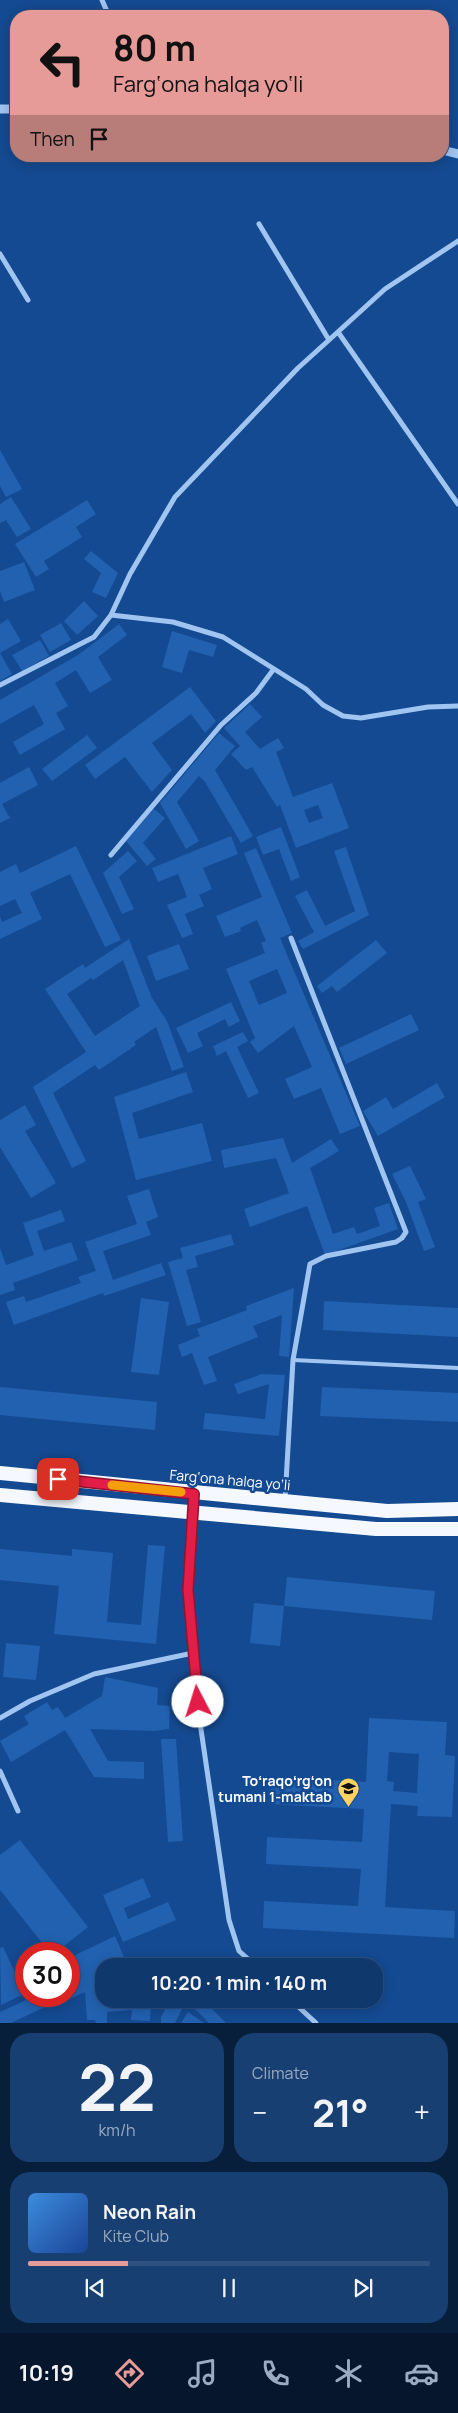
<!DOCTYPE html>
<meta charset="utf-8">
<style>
:root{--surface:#0f386d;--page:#183f72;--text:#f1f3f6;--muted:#9bacc2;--line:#2f5280;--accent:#e69b98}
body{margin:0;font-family:Manrope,sans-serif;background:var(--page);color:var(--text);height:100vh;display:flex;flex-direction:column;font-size:19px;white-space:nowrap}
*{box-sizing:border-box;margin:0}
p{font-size:16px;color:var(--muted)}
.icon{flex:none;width:28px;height:28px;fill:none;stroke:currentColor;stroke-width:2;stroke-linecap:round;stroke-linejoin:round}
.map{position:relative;height:2023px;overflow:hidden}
.panel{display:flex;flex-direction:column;gap:10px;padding:10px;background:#081f3c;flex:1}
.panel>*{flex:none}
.banner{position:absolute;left:10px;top:10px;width:439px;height:152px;border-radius:20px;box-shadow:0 2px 12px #0003,0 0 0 1px var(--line);background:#e69b98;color:#111;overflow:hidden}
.speed{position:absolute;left:15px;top:1942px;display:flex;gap:10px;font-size:25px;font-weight:700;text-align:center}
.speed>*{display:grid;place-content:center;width:65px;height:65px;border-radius:50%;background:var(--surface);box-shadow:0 2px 12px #0003,0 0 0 1px var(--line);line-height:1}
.speed .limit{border:8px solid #d22;background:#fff;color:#111}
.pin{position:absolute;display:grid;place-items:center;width:42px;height:42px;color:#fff;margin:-21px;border-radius:10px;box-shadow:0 2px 8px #0006}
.me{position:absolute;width:55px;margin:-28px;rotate:355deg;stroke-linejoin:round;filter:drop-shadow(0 0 4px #0008)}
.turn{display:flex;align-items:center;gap:18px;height:105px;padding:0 20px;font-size:22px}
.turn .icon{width:65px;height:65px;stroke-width:2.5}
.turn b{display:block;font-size:35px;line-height:42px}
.then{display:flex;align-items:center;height:48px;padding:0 20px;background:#0003;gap:10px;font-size:19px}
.big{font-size:38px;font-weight:700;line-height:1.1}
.panel .tile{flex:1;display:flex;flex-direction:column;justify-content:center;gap:8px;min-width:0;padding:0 18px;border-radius:20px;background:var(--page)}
.panel .dial{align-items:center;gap:0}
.dial b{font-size:65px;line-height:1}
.song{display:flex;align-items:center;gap:15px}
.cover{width:60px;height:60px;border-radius:8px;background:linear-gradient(135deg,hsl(210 70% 55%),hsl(220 70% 35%))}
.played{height:5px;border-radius:2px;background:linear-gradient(90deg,var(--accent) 25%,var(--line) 25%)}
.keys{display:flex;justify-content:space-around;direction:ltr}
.heat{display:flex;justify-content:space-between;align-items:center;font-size:28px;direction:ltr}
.panel .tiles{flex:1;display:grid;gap:10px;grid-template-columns:1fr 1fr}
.tile:last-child{grid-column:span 2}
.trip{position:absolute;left:95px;top:1958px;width:288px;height:50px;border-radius:20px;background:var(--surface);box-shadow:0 2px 12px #0003,0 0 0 1px var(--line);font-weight:700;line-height:50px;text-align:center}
.tabs{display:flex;height:80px;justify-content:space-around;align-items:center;background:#06162c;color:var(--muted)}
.tabs .icon{width:35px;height:35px}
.tabs .current{color:var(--accent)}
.tabs b{font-size:22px;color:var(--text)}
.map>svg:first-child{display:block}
.building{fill:#2261b0;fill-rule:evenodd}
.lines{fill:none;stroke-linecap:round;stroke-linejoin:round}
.service{stroke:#a1c5f1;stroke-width:4}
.minor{stroke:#a1c5f1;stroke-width:5}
.tertiary{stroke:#a1c5f1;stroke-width:9}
.trunk{stroke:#f5f9ff;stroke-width:14}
.route-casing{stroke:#92132f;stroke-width:12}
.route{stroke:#e11d48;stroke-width:9}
.slow{stroke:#f59e0b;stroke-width:9}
.labels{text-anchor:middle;stroke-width:5;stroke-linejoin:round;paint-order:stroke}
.street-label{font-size:14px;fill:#fff;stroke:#144a91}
.poi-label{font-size:14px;font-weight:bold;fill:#fff;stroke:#144a91;text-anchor:end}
</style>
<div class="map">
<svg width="458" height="2023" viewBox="0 0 458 2023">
<rect width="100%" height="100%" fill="#144a91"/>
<!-- building -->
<path class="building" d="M0,450L22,489L6,497L0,486Z
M11,497L31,529L17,537L6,520L0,523V504Z
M87,500L96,514L76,527L82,537L44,561L49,569L36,577L15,544Z
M91,551L118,573L106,598L92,592L101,573L84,559Z
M24,562L35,590L4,602L0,591V571Z
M84,601L98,616L77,635L64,621Z
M8,619L21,641L0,653V624Z
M61,623L71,640L50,652L40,635Z
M119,624L127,635L98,657L112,680L90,693L76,670L55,683L68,706L56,713L65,729L20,755L13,742L44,724L34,705L0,724V700L78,655Z
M172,631L217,645L213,657L189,650L182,673L162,667Z
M40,640L49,656L22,671L12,655Z
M0,653L12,674L0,681Z
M190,687L216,721L205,733L191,714L152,743L172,770L152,792L125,757L95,779L85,765Z
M250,704L262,717L245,732L260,749L278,738L284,748L276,752L293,797L332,783L349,828L296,848L280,805L277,807L252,767L246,770L231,754L240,746L224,728ZM318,805L323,818L309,823L304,810Z
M219,733L235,746L215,770L253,836L241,843L205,782L199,776L177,802L199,841L186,849L160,803Z
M87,735L97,748L52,781L42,769Z
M29,767L38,785L2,804L10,818L0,823V783Z
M154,809L165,818L143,843L156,859L147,866L126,841Z
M281,827L300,877L291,881L279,849L263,855L256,837Z
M231,836L238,854L203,868L212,889L199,895L204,906L185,914L193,934L182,938L167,905L187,897L178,874L158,882L152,868Z
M76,846L121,940L105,947L70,874L30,893L42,919L0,939V917L2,922L22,913L15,899L0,906V872L16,864L20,873Z
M346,847L369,915L303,949L298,941L314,932L295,896L307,890L325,926L355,911L334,851Z
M256,848L292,933L280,938L360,1126L340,1134L321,1088L294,1099L285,1079L312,1067L294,1026L258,1053L250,1042L255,1038L226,969L265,953L261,943L266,941L257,920L240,928L241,931L225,937L216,916L262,897L244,853ZM277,969L287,993L259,1005L249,981Z
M128,851L137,861L119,877L134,909L122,914L103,873Z
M129,939L152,998L167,1021L184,1067L172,1071L156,1027L134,1042L136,1045L99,1070L95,1065L53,1093L86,1161L72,1168L33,1087L86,1052L45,989L83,964L85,968ZM123,960L140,1006L95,1036L67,994L91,978L93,980Z
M376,940L387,953L337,992L332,986L322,993L317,986Z
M179,944L189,969L156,981L147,956Z
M231,1002L240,1021L229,1027L225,1019L197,1033L203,1046L188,1053L176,1028Z
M411,1014L419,1030L346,1064L339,1048Z
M243,1032L248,1041L237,1047L259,1093L248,1098L226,1051L217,1056L213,1046Z
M186,1072L193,1092L132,1113L139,1139L202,1123L212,1161L136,1180L114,1097Z
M437,1083L445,1097L378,1136L363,1111L386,1097L393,1109Z
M25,1105L36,1125L25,1131L56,1183L31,1198L0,1147V1120Z
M283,1138L292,1163L331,1139L339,1151L310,1168L333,1234L354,1227L357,1234L380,1226L374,1208L389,1203L398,1229L325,1255L307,1206L250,1227L244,1209L289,1193L276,1158L224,1168L221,1150Z
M410,1166L426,1199L418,1202L435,1247L424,1251L406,1202L392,1174Z
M149,1189L158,1217L146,1222L151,1235L103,1251L113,1280L161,1263L166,1275L104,1296L103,1293L14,1325L6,1302L24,1296L26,1302L81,1283L78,1277L96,1271L85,1242L137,1224L127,1196Z
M61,1210L65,1221L37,1231L44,1251L71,1242L78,1260L13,1283L15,1290L0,1295V1248L6,1265L34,1255L23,1223Z
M231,1234L234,1245L195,1256L198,1267L186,1270L201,1322L187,1326L168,1262L183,1258L180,1248Z
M294,1288L289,1357L279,1356L282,1315L253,1326L258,1337L208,1357L217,1381L204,1385L192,1353L182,1357L178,1345L200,1336L197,1329L247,1310L246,1306Z
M141,1298L169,1302L159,1375L131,1372Z
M324,1301L458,1308V1337L323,1330Z
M262,1374L285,1375L279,1436L203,1429L205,1413L265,1419L269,1384L238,1394L234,1384Z
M0,1387L157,1402L155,1430L0,1415Z
M322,1387L458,1393V1422L320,1416Z
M148,1545L165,1546L156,1644L54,1634L59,1586L0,1580V1549L72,1556V1549L113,1553L107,1622L141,1625Z
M287,1577L435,1591L432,1620L284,1606Z
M254,1603L284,1606L280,1646L250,1643Z
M6,1643L40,1646L36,1680L3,1677Z
M105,1677L158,1688L157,1705L170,1706L169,1729L155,1731L90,1729L108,1761L144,1762V1779L94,1777L65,1730L11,1762L0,1741L29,1724L24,1716L47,1702L52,1710L58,1707L65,1718L102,1696Z
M369,1718L447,1722L445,1755L455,1756L452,1817L417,1816L418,1806L391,1804L385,1907L455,1911L454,1938L263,1928L264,1901L358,1906L361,1869L266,1864L267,1837L362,1842L364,1809L269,1804L270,1777L366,1782ZM389,1752L419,1754L417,1793L393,1791L394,1782L387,1781Z
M161,1739H176L183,1841L168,1842Z
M20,1840L88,1927L54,1954H51L0,1890V1855Z
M143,1878L151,1897L124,1908L128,1919L168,1902L176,1920L123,1942L103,1895Z
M115,1936L124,1957L103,1967L104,1999H109V2003L132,2001V1999H151L150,2021L131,2020L132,2010L107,2012V2023H96L95,2020H87L85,1992L54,2006L50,1996H69V1958Z
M3,1947L19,1981L26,1978V1993L1,2005L0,1948Z
M35,1996H40L45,2007L11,2023H0V2012Z
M171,1999H187L175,2023H161V2017Z
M193,1999H215L209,2006L226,2023H209L189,2003Z
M188,2012L204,2023H181Z"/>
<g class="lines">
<!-- service -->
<path class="service" d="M293,1360L458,1368"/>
<!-- minor -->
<path class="minor" d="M102,0L109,16
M259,224L329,340
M0,254L28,300
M338,332L458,504
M111,615L173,622L223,637L306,689L323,705L343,716L361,718L428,707L458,706
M0,685L94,637L111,615L130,574L175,497L298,368L329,340L385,289L458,241
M111,855L221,725L256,693L273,670
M194,1494L188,1590L197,1702L229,1920L239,1951L256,1966
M285,1500L293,1360L310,1264L326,1256L396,1242L402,1238L406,1232L291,938
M0,1718L30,1701L94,1674L193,1653
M0,1771L18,1811
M290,1999L316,2023"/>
<!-- tertiary -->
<path class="tertiary" d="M0,109H16
M442,150L458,154"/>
<!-- trunk -->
<path class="trunk" d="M0,1473L387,1511L458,1509
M0,1495L376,1529H458"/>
</g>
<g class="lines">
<defs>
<path id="route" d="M58,1479L194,1494L188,1590L198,1702"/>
</defs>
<!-- route casing -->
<use href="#route" class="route-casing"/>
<!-- route -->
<use href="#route" class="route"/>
<!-- slow -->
<path class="slow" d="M112,1485L181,1492"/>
</g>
<!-- icons -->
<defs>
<symbol id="school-pin" viewBox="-11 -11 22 30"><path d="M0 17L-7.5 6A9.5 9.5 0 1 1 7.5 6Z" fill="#ffd261" stroke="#144a91"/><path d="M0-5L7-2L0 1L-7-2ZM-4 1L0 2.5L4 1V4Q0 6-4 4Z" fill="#111"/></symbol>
</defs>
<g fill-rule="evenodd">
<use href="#school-pin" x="336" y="1776" width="25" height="34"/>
</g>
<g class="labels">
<!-- street labels -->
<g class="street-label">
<text transform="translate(230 1480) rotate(5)" y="5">Farg‘ona halqa yo‘li</text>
</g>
<!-- poi labels -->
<g class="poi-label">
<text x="332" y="1786">Toʻraqoʻrgʻon<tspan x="332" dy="16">tumani 1-maktab</tspan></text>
</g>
</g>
</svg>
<div class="speed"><div class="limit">30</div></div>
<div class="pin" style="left:58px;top:1479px;background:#d93025"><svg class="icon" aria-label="arrive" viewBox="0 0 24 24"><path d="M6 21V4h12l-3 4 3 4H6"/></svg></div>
<svg class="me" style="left:198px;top:1702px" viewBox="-20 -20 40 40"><circle r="19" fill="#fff"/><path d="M0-13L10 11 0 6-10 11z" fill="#e11d48"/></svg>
<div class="trip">10:20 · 1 min · 140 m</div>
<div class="banner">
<div class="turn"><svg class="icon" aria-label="left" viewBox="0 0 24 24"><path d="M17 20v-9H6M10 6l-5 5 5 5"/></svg><div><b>80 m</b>Farg‘ona halqa yo‘li</div></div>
<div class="then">Then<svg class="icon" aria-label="arrive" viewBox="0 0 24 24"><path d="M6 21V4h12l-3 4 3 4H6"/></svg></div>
</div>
</div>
<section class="panel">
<div class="tiles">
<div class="tile dial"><b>22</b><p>km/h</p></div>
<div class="tile"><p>Climate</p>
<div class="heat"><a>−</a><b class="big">21°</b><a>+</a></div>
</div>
<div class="tile">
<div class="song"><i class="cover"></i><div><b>Neon Rain</b><p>Kite Club</p></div></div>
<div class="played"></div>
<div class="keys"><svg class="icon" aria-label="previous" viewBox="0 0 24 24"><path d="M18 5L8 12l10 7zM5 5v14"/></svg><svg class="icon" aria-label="pause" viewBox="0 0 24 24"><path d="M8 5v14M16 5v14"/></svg><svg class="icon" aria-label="next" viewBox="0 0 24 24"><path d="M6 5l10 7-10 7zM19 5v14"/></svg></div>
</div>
</div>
</section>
<nav class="tabs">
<b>10:19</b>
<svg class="icon current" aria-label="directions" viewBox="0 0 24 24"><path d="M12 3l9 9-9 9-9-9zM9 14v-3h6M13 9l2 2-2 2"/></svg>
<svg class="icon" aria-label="music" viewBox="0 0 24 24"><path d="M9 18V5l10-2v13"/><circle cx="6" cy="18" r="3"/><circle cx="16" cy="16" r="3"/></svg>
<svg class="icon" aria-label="phone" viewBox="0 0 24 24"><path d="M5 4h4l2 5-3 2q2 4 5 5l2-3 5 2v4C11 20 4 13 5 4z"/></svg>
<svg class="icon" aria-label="climate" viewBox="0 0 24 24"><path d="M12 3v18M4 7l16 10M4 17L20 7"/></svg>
<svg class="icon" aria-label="car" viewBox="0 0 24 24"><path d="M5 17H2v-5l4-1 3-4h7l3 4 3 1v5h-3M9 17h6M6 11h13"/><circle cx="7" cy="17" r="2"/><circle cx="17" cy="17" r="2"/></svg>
</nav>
